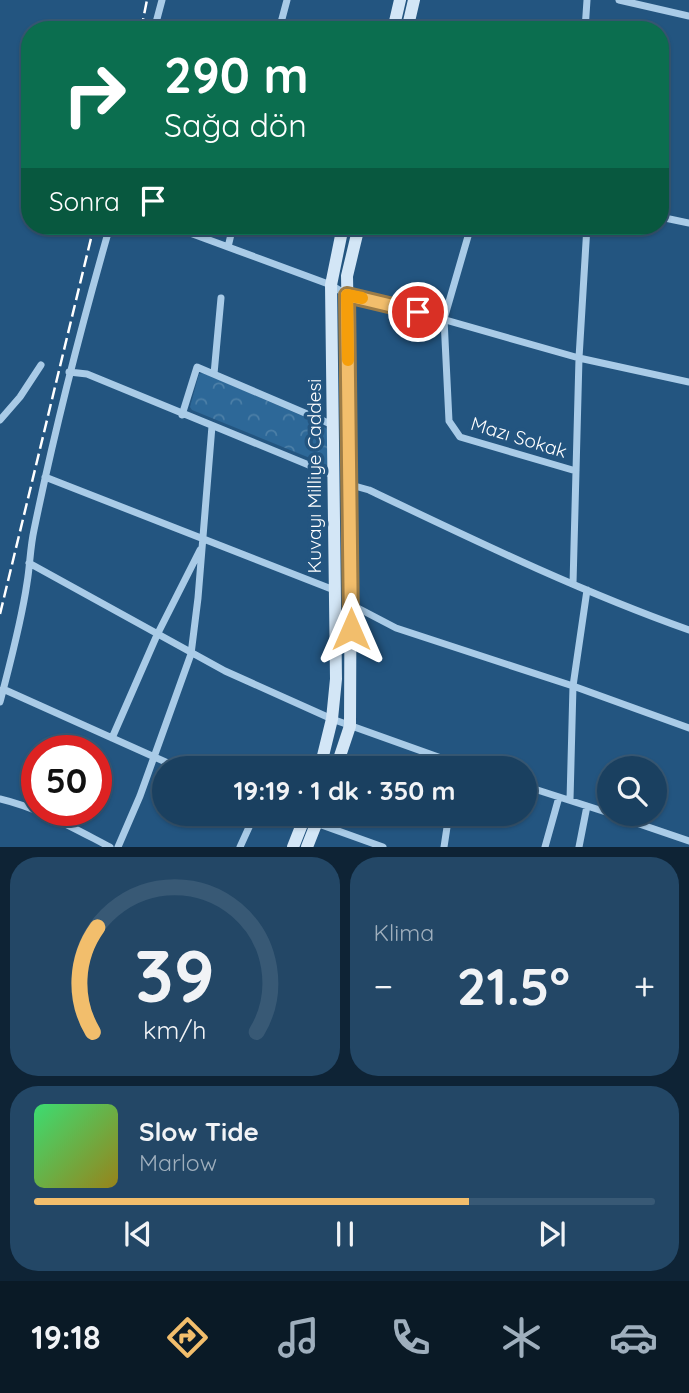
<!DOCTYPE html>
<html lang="tr">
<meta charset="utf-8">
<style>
:root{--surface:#1a4060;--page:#234766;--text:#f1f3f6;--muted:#9fafbd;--line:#385975;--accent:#f2be6c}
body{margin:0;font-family:Quicksand,sans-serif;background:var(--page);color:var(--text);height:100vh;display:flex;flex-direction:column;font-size:26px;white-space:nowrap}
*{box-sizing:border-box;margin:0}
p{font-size:23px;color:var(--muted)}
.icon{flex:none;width:38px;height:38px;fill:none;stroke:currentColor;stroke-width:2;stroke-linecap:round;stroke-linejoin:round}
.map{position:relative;height:847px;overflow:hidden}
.side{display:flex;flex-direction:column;gap:10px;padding:10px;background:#0e2335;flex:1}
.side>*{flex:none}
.banner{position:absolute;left:21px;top:21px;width:648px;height:214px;border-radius:28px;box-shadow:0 2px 5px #0004,0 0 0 2px var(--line);background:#0b6e4f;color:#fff;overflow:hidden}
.tools{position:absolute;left:597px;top:756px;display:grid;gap:14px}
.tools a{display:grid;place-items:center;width:70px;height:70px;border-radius:50%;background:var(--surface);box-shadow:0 2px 5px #0004,0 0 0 2px var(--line);font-size:35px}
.speed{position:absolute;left:21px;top:735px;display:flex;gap:14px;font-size:35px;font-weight:700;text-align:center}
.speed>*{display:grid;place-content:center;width:91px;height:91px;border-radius:50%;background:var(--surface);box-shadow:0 2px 5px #0004,0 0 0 2px var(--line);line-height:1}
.speed .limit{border:10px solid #d22;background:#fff;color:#111}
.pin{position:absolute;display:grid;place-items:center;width:60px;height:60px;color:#fff;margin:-30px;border:4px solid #fff;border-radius:50%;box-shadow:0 2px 7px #0007}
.me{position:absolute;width:77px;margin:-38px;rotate:0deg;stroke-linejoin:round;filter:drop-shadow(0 0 5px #0008)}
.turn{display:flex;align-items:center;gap:24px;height:147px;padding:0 28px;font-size:32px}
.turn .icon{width:91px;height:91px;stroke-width:2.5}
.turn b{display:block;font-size:49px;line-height:60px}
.then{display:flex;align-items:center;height:66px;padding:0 28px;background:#0003;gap:14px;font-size:26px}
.big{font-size:52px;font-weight:800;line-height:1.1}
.side .widget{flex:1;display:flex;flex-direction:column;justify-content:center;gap:10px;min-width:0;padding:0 24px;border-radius:28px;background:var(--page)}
.side .dial{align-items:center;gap:0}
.dial svg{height:182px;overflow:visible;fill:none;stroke:var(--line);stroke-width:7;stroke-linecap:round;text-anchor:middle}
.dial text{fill:var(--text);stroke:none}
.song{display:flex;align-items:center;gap:21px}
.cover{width:84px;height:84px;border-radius:10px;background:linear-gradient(135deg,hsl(140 70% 55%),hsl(50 70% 35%))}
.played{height:7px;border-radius:4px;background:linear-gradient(90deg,var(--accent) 70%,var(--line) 70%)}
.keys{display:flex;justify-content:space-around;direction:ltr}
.heat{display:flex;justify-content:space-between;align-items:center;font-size:38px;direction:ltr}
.side .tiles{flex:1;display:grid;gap:10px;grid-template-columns:1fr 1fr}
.widget:last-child{grid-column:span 2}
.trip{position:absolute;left:152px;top:756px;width:385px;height:70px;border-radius:35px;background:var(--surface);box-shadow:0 2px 5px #0004,0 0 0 2px var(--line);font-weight:800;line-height:70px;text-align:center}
.dock{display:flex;height:112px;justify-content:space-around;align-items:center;background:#0a1a26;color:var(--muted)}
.dock .icon{width:49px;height:49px}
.dock .on{color:var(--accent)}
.dock b{font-size:32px;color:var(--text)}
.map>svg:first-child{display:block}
.park{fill:url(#park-crowns)}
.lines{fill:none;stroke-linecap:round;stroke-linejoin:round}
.street{stroke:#a9cbe7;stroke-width:7}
.secondary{stroke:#d3e6f6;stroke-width:12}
.rail{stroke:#fff;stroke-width:2.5;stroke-dasharray:12 5;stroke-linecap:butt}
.route-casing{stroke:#9d7c46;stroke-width:18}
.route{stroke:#f2be6c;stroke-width:12}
.slow{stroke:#f59e0b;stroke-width:12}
.labels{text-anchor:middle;stroke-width:7;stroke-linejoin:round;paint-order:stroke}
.street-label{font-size:19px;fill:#fff;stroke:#235580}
</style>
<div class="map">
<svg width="689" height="847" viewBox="0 0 689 847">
<defs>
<pattern id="park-crowns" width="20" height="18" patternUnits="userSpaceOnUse" patternTransform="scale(1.75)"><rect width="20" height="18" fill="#2d6898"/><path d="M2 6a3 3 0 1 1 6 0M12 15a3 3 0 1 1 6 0" fill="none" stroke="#4c7fa7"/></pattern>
</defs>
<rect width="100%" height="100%" fill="#235580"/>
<!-- park -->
<path class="park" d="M203,373L319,423L327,429V465L192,410L190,407L199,374Z"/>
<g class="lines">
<!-- street -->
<path class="street" d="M619,0L689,16
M154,30L162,0
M279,30L287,0
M585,30L587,0
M660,217L689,223
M171,226L331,285L347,295L393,305L579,358L689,382
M471,226L444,319L449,421L460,437L576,471
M228,247L233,226
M69,372L87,374L333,475
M214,374L221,298
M182,415L197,367L333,425
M0,420L20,397L41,365
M45,477L334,590
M351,485L369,490C474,540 579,591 689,630
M29,563L225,671L332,719L469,768
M573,584L579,358L587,226
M352,605L396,628L573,686L689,728
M3,689L179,768
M0,702C10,663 21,624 27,583C30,566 30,548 34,530C55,428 81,327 110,226
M112,738L157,635L200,550
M525,786L609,813
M0,799C39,808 75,829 110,847
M570,800L573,686L587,590
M281,814L303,823
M610,814L689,841
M316,823L383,847
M118,847L140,796L191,654L198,598L212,426
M240,847L255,814
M444,847L449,814
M545,847L559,797
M579,847L587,806"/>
<!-- secondary -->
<path class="secondary" d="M393,30L400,0
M407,30L414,0
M320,768L332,719L336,679L331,285L343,226
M336,768L350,726L351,485L347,276L359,226
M293,847L306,814
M307,847L320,814"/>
<!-- rail -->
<path class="rail" d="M141,30L147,0
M0,614L94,226"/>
</g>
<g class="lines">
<defs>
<path id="route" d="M351,629L347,295L418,312"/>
</defs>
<!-- route casing -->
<use href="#route" class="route-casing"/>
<!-- route -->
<use href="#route" class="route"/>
<!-- slow -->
<path class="slow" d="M348,360L347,295L362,298"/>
</g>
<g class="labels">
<!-- street labels -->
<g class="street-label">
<text transform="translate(519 437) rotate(17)" y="7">Mazı Sokak</text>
<text transform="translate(314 476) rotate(-90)" y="7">Kuvayı Milliye Caddesi</text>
</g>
</g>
</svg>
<div class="tools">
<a><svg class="icon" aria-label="search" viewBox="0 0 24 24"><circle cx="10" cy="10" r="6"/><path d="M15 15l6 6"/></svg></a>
</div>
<div class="speed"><div class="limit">50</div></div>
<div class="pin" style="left:418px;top:312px;background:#d93025"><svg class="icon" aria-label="arrive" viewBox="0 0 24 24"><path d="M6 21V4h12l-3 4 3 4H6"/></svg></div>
<svg class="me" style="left:351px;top:629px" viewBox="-20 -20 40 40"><path d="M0-17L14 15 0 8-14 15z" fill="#f2be6c" stroke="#fff" stroke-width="4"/></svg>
<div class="trip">19:19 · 1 dk · 350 m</div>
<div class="banner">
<div class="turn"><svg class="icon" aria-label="right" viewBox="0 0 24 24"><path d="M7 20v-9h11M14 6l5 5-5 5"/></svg><div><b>290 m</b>Sağa dön</div></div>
<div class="then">Sonra<svg class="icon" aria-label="arrive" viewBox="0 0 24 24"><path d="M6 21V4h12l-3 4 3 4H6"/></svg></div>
</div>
</div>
<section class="side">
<div class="tiles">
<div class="widget dial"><svg viewBox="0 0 100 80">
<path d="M14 69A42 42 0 1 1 86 69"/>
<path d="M14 69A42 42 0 0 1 16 23" stroke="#f2be6c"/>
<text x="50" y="56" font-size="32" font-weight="700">39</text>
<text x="50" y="72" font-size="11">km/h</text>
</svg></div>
<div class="widget"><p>Klima</p>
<div class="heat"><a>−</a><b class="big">21.5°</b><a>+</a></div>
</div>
<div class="widget">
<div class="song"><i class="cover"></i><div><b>Slow Tide</b><p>Marlow</p></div></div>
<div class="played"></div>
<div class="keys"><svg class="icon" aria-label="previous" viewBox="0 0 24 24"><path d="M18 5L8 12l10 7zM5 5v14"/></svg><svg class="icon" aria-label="pause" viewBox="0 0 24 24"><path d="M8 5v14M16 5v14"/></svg><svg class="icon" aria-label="next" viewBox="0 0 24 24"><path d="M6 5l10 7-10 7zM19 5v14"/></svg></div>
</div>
</div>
</section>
<nav class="dock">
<b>19:18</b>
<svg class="icon on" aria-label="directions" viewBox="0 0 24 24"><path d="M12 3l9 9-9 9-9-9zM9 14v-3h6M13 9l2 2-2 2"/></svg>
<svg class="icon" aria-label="music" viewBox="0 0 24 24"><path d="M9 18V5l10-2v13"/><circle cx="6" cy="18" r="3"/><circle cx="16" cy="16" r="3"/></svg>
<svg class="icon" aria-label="phone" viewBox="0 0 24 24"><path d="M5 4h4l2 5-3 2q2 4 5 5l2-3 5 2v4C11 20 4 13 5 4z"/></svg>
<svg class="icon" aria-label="climate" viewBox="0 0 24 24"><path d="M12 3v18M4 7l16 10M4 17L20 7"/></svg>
<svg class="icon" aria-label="car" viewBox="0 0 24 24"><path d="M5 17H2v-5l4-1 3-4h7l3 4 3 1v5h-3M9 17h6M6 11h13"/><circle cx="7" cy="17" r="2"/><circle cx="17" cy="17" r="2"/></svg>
</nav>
